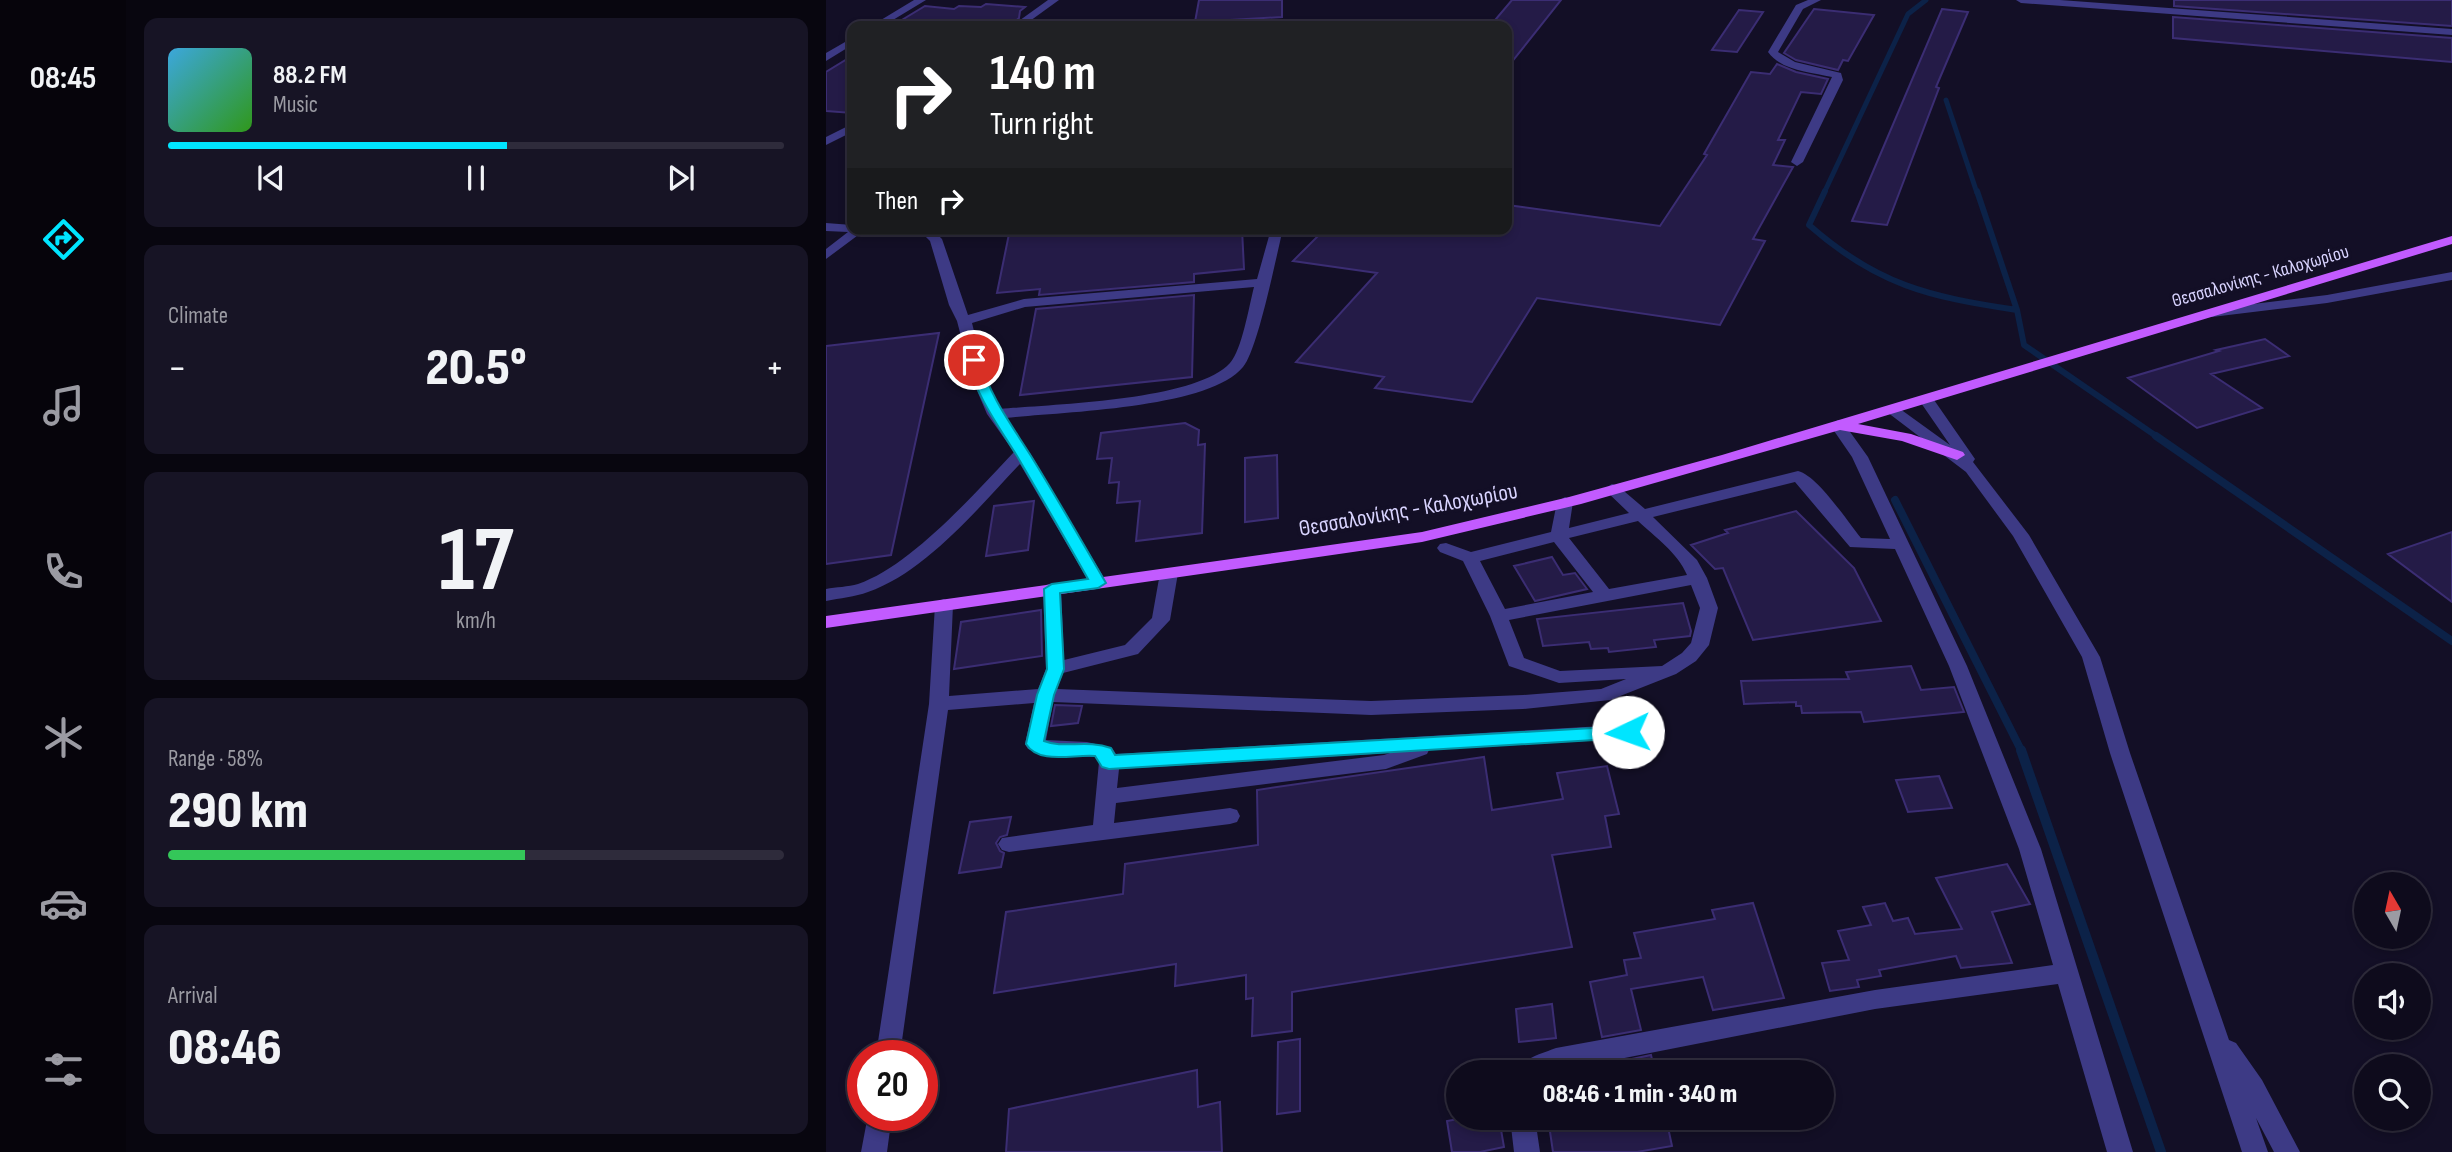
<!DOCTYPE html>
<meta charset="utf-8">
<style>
:root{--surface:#0e0b1c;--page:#171425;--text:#f1f3f6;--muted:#9b9ba3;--line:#2e2b3b;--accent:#00e5ff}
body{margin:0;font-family:"Sofia Sans Condensed",sans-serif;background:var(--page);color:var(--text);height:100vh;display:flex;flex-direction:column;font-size:26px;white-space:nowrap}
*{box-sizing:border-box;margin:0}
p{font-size:23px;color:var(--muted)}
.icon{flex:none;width:38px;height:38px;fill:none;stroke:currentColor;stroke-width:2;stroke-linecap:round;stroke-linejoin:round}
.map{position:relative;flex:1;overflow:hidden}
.panel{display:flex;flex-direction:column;gap:18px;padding:18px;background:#08060f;width:700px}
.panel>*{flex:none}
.banner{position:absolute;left:21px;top:21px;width:665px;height:214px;border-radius:14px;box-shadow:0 4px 10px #0003,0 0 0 2px var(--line);background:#202124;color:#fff;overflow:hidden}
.needle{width:46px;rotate:351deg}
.tools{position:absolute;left:1528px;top:872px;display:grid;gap:14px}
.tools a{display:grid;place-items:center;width:77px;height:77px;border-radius:50%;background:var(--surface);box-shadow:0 4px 10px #0003,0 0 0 2px var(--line);font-size:35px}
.speed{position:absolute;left:21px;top:1040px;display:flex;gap:14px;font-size:35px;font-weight:700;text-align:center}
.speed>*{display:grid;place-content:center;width:91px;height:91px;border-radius:50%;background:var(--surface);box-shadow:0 4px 10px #0003,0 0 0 2px var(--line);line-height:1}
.speed .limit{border:10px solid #d22;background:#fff;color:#111}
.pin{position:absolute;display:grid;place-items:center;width:60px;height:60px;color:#fff;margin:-30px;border:4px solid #fff;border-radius:50%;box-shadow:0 2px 7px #0007}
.me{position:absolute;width:77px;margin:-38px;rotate:267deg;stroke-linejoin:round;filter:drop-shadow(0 0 5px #0008)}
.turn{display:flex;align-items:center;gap:24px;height:147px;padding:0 28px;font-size:32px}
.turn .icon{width:91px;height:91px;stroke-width:2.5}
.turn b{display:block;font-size:49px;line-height:60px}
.then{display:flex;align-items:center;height:66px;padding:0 28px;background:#0003;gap:14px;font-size:26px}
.big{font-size:52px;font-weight:800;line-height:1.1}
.panel .card{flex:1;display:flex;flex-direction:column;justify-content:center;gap:10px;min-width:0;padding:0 24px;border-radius:14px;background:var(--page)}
.panel .dial{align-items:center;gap:0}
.dial b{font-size:91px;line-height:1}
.song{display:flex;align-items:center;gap:21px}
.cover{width:84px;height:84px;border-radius:10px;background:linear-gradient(135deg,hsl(200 70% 55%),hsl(110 70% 35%))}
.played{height:7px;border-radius:4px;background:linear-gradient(90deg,var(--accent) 55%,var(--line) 55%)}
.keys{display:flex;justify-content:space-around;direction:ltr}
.heat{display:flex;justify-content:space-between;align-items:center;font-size:38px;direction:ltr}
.charge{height:10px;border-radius:5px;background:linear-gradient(90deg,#34c759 58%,var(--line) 0)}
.trip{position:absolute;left:620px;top:1060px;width:388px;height:70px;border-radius:35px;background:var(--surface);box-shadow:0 4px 10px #0003,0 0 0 2px var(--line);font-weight:800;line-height:70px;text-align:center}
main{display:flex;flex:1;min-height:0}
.tabs{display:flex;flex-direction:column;width:126px;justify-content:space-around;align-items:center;background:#06040b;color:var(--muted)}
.tabs .icon{width:49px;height:49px}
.tabs .selected{color:var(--accent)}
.tabs b{font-size:32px;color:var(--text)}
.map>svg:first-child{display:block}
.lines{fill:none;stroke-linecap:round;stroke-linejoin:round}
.stream-far3{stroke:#0c2248;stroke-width:5}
.stream-far2{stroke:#0c2248;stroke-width:6}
.stream-far1{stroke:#0c2248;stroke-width:8}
.stream{stroke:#0c2248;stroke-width:10}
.building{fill:#241b47;stroke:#3b2d73;stroke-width:2}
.minor{fill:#3d3a85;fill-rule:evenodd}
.major{fill:#c25bff;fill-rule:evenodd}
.route{fill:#00e5ff;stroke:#0095a6;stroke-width:2}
.labels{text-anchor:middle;stroke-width:7;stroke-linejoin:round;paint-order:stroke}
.far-street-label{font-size:19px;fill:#d9d4ff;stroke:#130f26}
.street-label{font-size:23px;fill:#d9d4ff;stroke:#130f26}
</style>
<main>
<nav class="tabs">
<b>08:45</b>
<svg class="icon selected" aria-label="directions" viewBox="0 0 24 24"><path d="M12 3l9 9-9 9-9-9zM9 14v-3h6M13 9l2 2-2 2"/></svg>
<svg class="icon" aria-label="music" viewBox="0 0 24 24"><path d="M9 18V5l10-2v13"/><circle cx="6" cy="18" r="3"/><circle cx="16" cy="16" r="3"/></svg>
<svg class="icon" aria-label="phone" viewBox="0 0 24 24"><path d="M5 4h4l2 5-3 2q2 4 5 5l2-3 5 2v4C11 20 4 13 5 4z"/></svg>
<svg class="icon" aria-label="climate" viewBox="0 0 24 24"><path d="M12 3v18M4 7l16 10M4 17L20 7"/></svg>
<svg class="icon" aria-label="car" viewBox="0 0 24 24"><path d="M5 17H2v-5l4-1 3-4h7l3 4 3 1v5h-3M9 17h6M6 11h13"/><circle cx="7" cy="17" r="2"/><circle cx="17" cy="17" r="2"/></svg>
<svg class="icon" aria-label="filters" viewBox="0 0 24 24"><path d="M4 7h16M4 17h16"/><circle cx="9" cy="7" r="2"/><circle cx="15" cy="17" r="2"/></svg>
</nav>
<section class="panel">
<div class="card">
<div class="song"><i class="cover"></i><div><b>88.2 FM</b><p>Music</p></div></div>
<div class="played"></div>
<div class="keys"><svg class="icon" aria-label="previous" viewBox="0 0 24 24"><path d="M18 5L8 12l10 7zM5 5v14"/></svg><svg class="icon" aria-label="pause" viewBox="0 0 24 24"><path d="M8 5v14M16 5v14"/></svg><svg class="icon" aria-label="next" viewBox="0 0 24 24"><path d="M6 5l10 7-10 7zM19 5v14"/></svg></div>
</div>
<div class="card"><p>Climate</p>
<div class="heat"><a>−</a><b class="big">20.5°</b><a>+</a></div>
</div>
<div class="card dial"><b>17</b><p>km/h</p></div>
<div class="card"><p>Range · 58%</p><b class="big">290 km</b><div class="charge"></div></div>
<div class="card"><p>Arrival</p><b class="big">08:46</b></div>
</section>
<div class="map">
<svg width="1626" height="1152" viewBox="0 0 1626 1152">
<rect width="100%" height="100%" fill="#130f26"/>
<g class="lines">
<!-- stream-far3 -->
<path class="stream-far3" d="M1120,100L1151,193
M998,193L1082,14L1100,0"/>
<!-- stream-far2 -->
<path class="stream-far2" d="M999,191L983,225C1051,285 1103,297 1191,310L1198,345L1333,438
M1151,191L1191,310"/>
<!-- stream-far1 -->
<path class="stream-far1" d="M1330,436L1626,641
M1069,500L1196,752"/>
<!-- stream -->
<path class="stream" d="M1195,750L1335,1152"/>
</g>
<!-- building -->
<path class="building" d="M373,0H456V17L369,22Z
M686,0H735L681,68V26H664Z
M1348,0H1626V26L1348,6Z
M160,4L199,7L194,11L193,18L184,26H66L99,6L128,9L133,6L155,7Z
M988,9L1048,15L1022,61L1017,60L1012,70L970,60L958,53Z
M1116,9L1142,12L1110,87L1113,88L1061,225L1026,221Z
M913,10L937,12L911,52L886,50Z
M1347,17L1626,38V62L1347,38Z
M26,56V113L0,111V72Z
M951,64L970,72L1002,79L995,94L975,92L952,140H959L947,165L967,167L927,239L939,241L894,325L711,298L646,402L549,388L558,377L470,362L551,273L467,261L499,229H681V205L834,226L881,155L878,154L925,72L944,74Z
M184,229H416L418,269L368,274V282L213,295L214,289L171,293Z
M368,295L366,377L194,395L210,309Z
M113,333L65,555L0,564V346Z
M1439,339L1463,356L1385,374L1436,408L1371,428L1302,378L1393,351L1390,350Z
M359,423L373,430L372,445L379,444L376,533L310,541L314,501L291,503L293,482L283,483L286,458L271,459L275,433Z
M451,455L452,518L419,522V458Z
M208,501L202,550L160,556L168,506Z
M970,511L1028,568L1055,621L927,640L897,568L889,569L865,545L902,533L899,530Z
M1626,532V602L1562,554Z
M726,557L737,575L749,573L761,589L709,601L688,566Z
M857,603L865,631L864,636L828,640L830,647L783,652L782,648L765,649L763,642L717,646L711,619Z
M215,610L216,656L128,669L135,622Z
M1085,666L1095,690L1128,687L1138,712L1038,722L1035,712L976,713L975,706H970V702L918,704L915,681L1023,679L1020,672Z
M229,705L256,706L252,723L225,726Z
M658,757L666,810L737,799L731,773L781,766L793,814L779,816L785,847L726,855L746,947L466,992V1031L426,1036L427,998L420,999V975L349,986L350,964L168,993L180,912L297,894L299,864L432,845L431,790Z
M1113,776L1126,808L1082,812L1070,780Z
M185,817L181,835L174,837L170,843L174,851L178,853L175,867L133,873L144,822Z
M1181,864L1204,904L1166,912L1186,963L1135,968L1130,956L1053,970L1055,976L1031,980L1033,987L1004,991L996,963L1023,960L1012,931L1045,925L1037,907L1059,903L1067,921L1082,918L1089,934L1136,929L1110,878Z
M927,903L958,998L887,1010L877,977L805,989L815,1030L776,1037L764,982L801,975L798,960L815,958L808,933L889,919L886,910Z
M726,1004L730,1038L693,1042L690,1009Z
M474,1039V1111L451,1114L452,1042Z
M825,1055L829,1073H784L782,1064Z
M371,1070L372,1107L394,1102L396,1152H180L183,1109Z
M638,1118H673L678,1147L654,1152H626L621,1121Z
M722,1118H840L846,1146L811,1152H727Z"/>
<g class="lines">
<!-- minor -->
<path class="minor" d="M88,0H100L57,26H45Z
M222,0H233L197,26H186Z
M982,0H995L977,9L952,52L969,62L1015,73L1017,80L977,162L971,166L965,162L1006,77C984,72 956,71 942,52L970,5Z
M1190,0H1234L1626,29V35L1195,3Z
M26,38V45L0,61V53Z
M26,124V132L0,145V137Z
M0,223L26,225V229L39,230L0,259V249L22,232L0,231Z
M92,229H106L116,239L142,315L198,299L431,279L445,229H457C450,257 432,349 417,367C383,409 233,412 179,418L204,453L281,583L278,587H266L194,464C153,507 100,572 42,592C29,597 14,598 0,601V589C10,587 22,587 32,584C85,566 149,493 188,452L161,414L146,379L131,321L123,305L104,241ZM428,287C423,306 416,350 404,363C369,401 227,404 174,409L160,379L146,323L199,307Z
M1626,272V280L1501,303L1386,317L1379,313L1386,309L1501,295Z
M1101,395L1106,397L1149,459L1147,462L1203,535L1274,657L1304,753L1403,1040L1410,1043L1436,1080L1474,1152H1448L1430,1118L1442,1152H1416L1284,753L1256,657L1187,536L1140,472L1057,409L1060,406H1070L1124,445L1093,400Z
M1012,420L1017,422L1042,457L1141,666L1215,849L1307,1152H1281L1232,984L1049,1009L722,1073H691C698,1057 715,1054 730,1048L1049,990L1227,965L1193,849L1123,666L1069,549L1024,547L969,482L827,517L871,560L881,578L892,608L883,645L870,661L850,674L784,700L697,709L545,715L227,702L220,740L261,742L286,748L290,754L829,723L836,725L839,730L836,735L829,737L603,750L601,754L560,769L290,803L288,823L404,808L411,810L414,816L411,822L404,824L183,852L176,850L172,844L176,838L267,825L273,762L270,757L227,756L202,749L199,744L208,703L122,710L74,1055H50L103,704L109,605L112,601L118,599L127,605L123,696L212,689L220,669L217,589L220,585L226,583L235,589L238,660L299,645L326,618L334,573L343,568L352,573L344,620L312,654L237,673L231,689L545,701L697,695L775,689L800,679L733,683L683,666L664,616L637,561L614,552L611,548L614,544L620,543L645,552L725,532L731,502L739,497L747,502L743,528L803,513L778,489L786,484L792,486L819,509L972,471C992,476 1021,521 1035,538L1064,539L1026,457L1004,425ZM812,521C829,537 852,553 861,575L783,589L743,538ZM728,542L767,592L679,609L654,561ZM865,585L874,608L865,643L856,653L836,666L734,671L698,658L683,620ZM564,753L558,755L291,788L293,769Z
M42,1115H66L61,1152H35Z
M684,1118H709L714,1152H688Z"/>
<!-- major -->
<path class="major" d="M1626,236V244L1032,424L1085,434L1137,452L1139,455L1131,460L1076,441L1014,430L755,504L596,542L0,628V616L596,532L743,497L896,455Z"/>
</g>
<!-- route -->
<path class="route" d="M148,356L154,360C164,397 185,424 205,456C231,498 255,540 280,583L272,588L234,593L238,669L228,695L218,741C238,749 260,739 285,748L289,755L802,726L808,728L811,732L808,736L802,738L283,769L276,767L269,756C248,754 213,765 200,744L211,695L221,669L218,589L226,584L262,579C239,538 215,497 191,456C171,424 151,397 141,360Z"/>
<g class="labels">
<!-- far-street labels -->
<g class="far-street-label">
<text transform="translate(1434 275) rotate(-16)" y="7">Θεσσαλονίκης - Καλοχωρίου</text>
</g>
<!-- street labels -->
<g class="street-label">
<text transform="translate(582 509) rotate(-10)" y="8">Θεσσαλονίκης - Καλοχωρίου</text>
</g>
</g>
</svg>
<div class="tools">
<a><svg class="needle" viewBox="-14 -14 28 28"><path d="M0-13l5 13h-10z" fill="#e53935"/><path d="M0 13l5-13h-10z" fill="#9b9ba3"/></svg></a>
<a><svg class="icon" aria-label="sound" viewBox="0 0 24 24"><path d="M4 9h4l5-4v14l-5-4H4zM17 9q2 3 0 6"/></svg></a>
<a><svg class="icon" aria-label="search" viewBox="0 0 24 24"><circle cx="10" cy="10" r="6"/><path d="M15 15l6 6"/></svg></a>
</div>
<div class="speed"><div class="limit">20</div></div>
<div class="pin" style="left:148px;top:360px;background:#d93025"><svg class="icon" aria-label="arrive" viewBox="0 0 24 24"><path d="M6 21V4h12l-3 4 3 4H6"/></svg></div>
<svg class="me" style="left:802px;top:732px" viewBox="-20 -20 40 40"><circle r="19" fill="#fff"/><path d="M0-13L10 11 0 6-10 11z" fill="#00e5ff"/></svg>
<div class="trip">08:46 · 1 min · 340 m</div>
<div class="banner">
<div class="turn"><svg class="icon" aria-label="right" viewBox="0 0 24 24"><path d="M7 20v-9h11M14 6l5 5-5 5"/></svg><div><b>140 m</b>Turn right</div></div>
<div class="then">Then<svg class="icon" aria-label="right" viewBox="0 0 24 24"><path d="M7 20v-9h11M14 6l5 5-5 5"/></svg></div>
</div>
</div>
</main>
